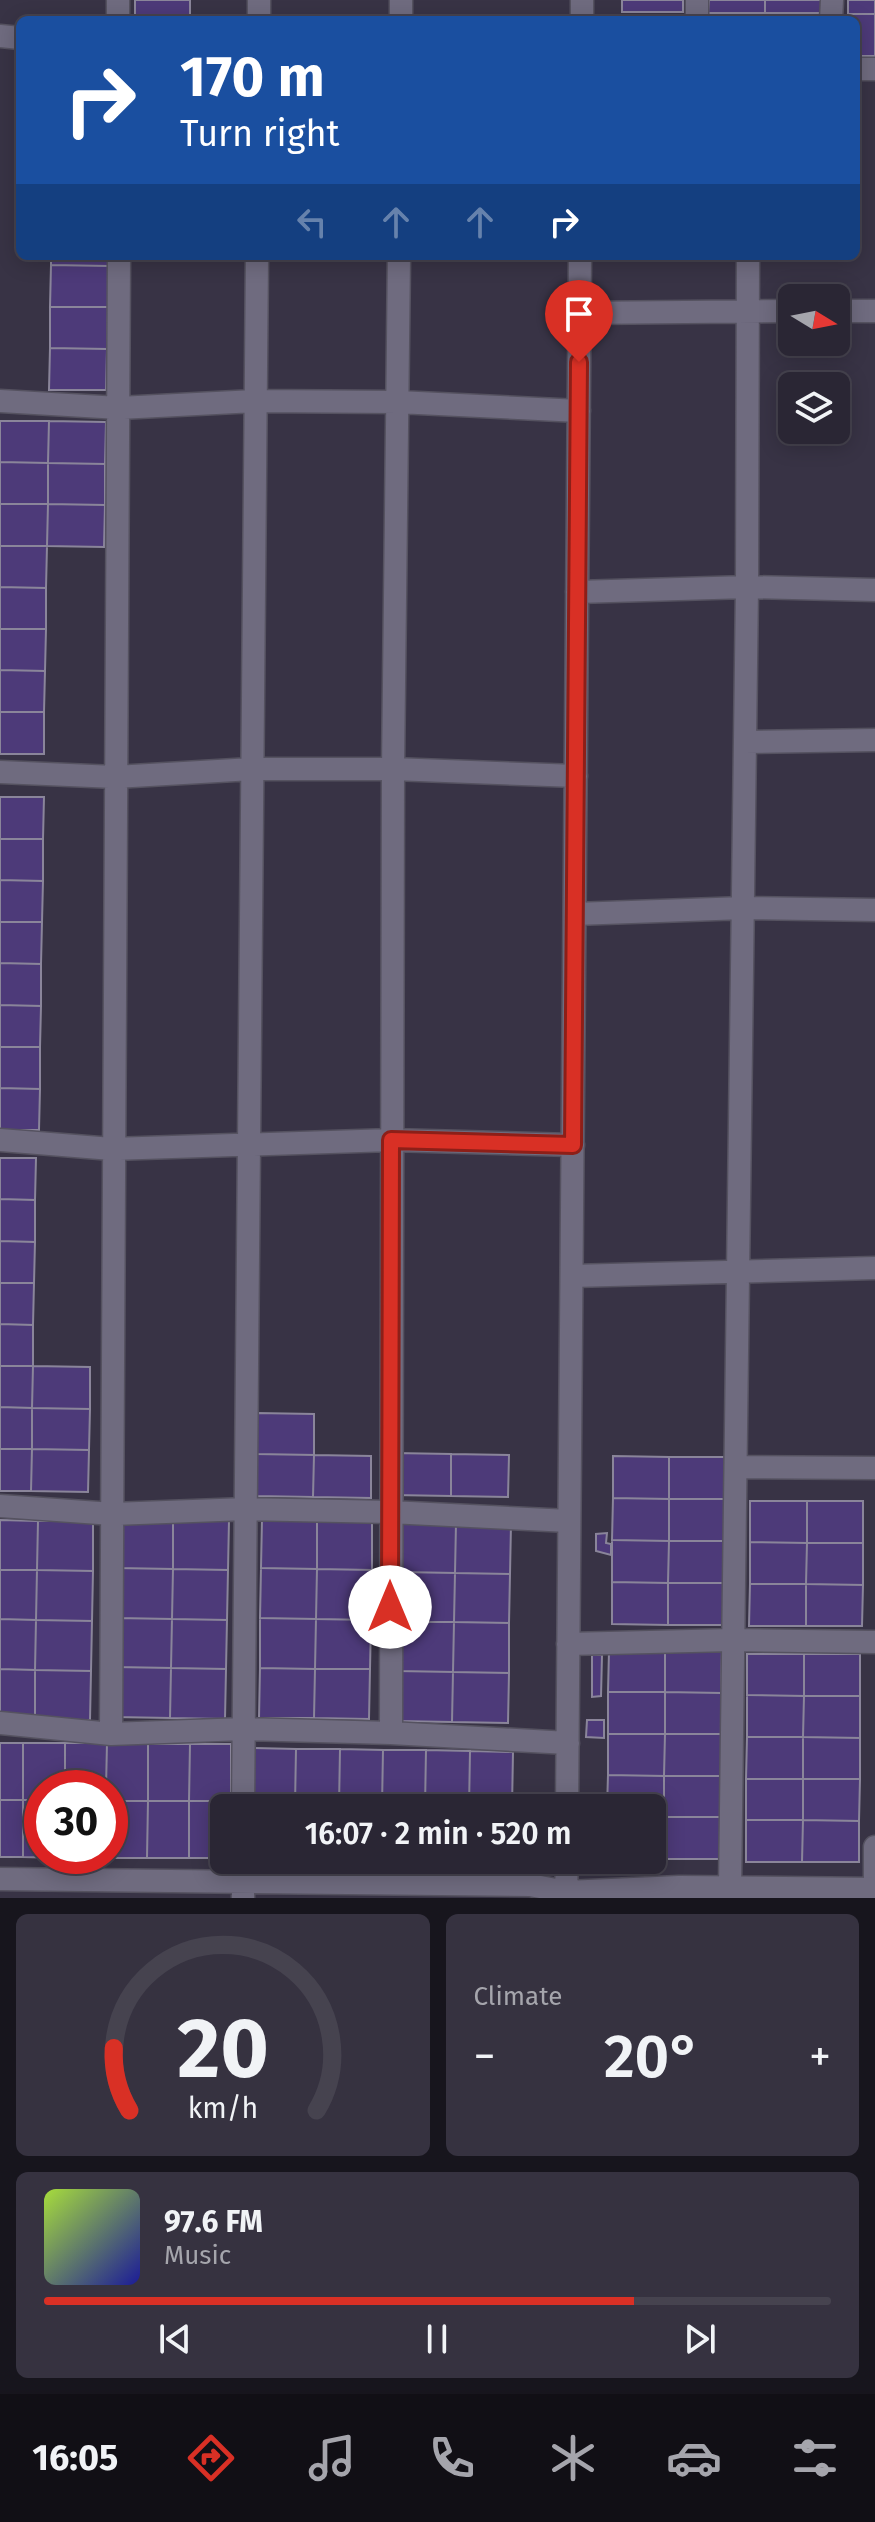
<!DOCTYPE html>
<meta charset="utf-8">
<style>
:root{--surface:#2a2634;--page:#363240;--text:#f1f3f6;--muted:#a5a5ac;--line:#46434f;--accent:#d93025}
body{margin:0;font-family:"Fira Sans",sans-serif;background:var(--page);color:var(--text);height:100vh;display:flex;flex-direction:column;font-size:30px;white-space:nowrap}
*{box-sizing:border-box;margin:0}
p{font-size:26px;color:var(--muted)}
.icon{flex:none;width:44px;height:44px;fill:none;stroke:currentColor;stroke-width:2;stroke-linecap:round;stroke-linejoin:round}
.map{position:relative;height:1898px;overflow:hidden}
.sheet{display:flex;flex-direction:column;gap:16px;padding:16px;background:#17151d;flex:1}
.sheet>*{flex:none}
.hud{position:absolute;left:16px;top:16px;width:844px;height:244px;border-radius:12px;box-shadow:0 4px 20px #0003,0 0 0 2px var(--line);background:#1a4fa0;color:#fff;overflow:hidden}
.needle{width:52px;rotate:100deg}
.tools{position:absolute;left:778px;top:284px;display:grid;gap:16px}
.tools a{display:grid;place-items:center;width:72px;height:72px;border-radius:12px;background:var(--surface);box-shadow:0 4px 20px #0003,0 0 0 2px var(--line);font-size:40px}
.speed{position:absolute;left:24px;top:1770px;display:flex;gap:16px;font-size:40px;font-weight:700;text-align:center}
.speed>*{display:grid;place-content:center;width:104px;height:104px;border-radius:50%;background:var(--surface);box-shadow:0 4px 20px #0003,0 0 0 2px var(--line);line-height:1}
.speed .limit{border:12px solid #d22;background:#fff;color:#111}
.pin{position:absolute;display:grid;place-items:center;width:68px;height:68px;color:#fff;margin:-82px -34px;border-radius:50% 50% 50% 0;rotate:-45deg;box-shadow:0 0 8px #0007}
.pin .icon{rotate:45deg}
.me{position:absolute;width:88px;margin:-44px;rotate:0deg;stroke-linejoin:round;filter:drop-shadow(0 0 6px #0008)}
.turn{display:flex;align-items:center;gap:28px;height:168px;padding:0 32px;font-size:36px}
.turn .icon{width:104px;height:104px;stroke-width:2.5}
.turn b{display:block;font-size:56px;line-height:68px}
.lanes{display:flex;align-items:center;height:76px;padding:0 32px;background:#0003;justify-content:center;gap:40px;direction:ltr}
.lanes .off{opacity:.35}
.big{font-size:60px;font-weight:600;line-height:1.1}
.sheet .card{flex:1;display:flex;flex-direction:column;justify-content:center;gap:12px;min-width:0;padding:0 28px;border-radius:12px;background:var(--page)}
.sheet .dial{align-items:center;gap:0}
.dial svg{height:208px;overflow:visible;fill:none;stroke:var(--line);stroke-width:7;stroke-linecap:round;text-anchor:middle}
.dial text{fill:var(--text);stroke:none}
.song{display:flex;align-items:center;gap:24px}
.cover{width:96px;height:96px;border-radius:12px;background:linear-gradient(135deg,hsl(80 70% 55%),hsl(240 70% 35%))}
.played{height:8px;border-radius:4px;background:linear-gradient(90deg,var(--accent) 75%,var(--line) 75%)}
.keys{display:flex;justify-content:space-around;direction:ltr}
.heat{display:flex;justify-content:space-between;align-items:center;font-size:44px;direction:ltr}
.sheet .tiles{flex:1;display:grid;gap:16px;grid-template-columns:1fr 1fr}
.card:last-child{grid-column:span 2}
.trip{position:absolute;left:210px;top:1794px;width:456px;height:80px;border-radius:12px;background:var(--surface);box-shadow:0 4px 20px #0003,0 0 0 2px var(--line);font-weight:600;line-height:80px;text-align:center}
.tab-bar{display:flex;height:128px;justify-content:space-around;align-items:center;background:#110f15;color:var(--muted)}
.tab-bar .icon{width:56px;height:56px}
.tab-bar .active{color:var(--accent)}
.tab-bar b{font-size:36px;color:var(--text)}
.map>svg:first-child{display:block}
.building{fill:#4d3a79;stroke:#8a859a;stroke-width:2}
.lines{fill:none;stroke-linecap:round;stroke-linejoin:round}
.minor-casing{stroke:#555260;stroke-width:25}
.minor{stroke:#6f6b7f;stroke-width:22}
.route-casing{stroke:#8d1f18;stroke-width:20}
.route{stroke:#d93025;stroke-width:14}
</style>
<div class="map">
<svg width="875" height="1898" viewBox="0 0 875 1898">
<rect width="100%" height="100%" fill="#383345"/>
<!-- building -->
<path class="building" d="M135,0H190V20H135Z
M622,0H683V12H622Z
M709,0H765V13H708Z
M765,0H821V13H765Z
M848,0H875V14H848Z
M708,13H765V20H708Z
M765,13H821V20H765Z
M848,14H875V56H856V20H848Z
M51,256H109L108,266L51,265Z
M51,265L108,266V307H50Z
M50,307H108L107,349L50,348Z
M50,348L107,349L106,390H49Z
M0,421H49L48,463L0,462Z
M49,421L106,422L105,464L48,463Z
M0,462L48,463V504H0Z
M48,463L105,464V505L48,504Z
M0,504H48L47,546H0Z
M48,504L105,505L104,547L47,546Z
M0,546H47L46,588L0,587Z
M0,587L46,588V629H0Z
M0,629H46L45,671L0,670Z
M0,670L45,671L44,712H0Z
M0,712H44V754H0Z
M0,797H44L43,839H0Z
M0,839H43V881L0,880Z
M0,880L43,881L42,922H0Z
M0,922H42L41,964L0,963Z
M0,963L41,964V1006L0,1005Z
M0,1005L41,1006L40,1047H0Z
M0,1047H40V1089L0,1088Z
M0,1088L40,1089L39,1130H0Z
M0,1158H36L35,1200L0,1199Z
M0,1199L35,1200V1242L0,1241Z
M0,1241L35,1242L34,1283H0Z
M0,1283H34L33,1325L0,1324Z
M0,1324L33,1325V1366H0Z
M0,1366H33L32,1408L0,1407Z
M33,1366L90,1367V1409L32,1408Z
M0,1407L32,1408V1449H0Z
M32,1408L90,1409L89,1450L32,1449Z
M257,1413L314,1414V1455L256,1454Z
M0,1449H32L31,1491H0Z
M32,1449L89,1450L88,1492L31,1491Z
M394,1453L451,1454V1496L393,1495Z
M256,1454L314,1455L313,1497L256,1496Z
M451,1454L509,1455L508,1497L451,1496Z
M314,1455L371,1456V1498L313,1497Z
M613,1456L669,1457V1499L613,1498Z
M669,1457H726L725,1499H669Z
M613,1498L669,1499V1541L612,1540Z
M669,1499H725V1541H669Z
M750,1501H807V1543L750,1542Z
M807,1501H863V1543H807Z
M118,1519H173V1569L117,1568Z
M173,1519L229,1520L228,1570L173,1569Z
M262,1519H317V1569L261,1568Z
M317,1519L372,1520V1570L317,1569Z
M0,1520L38,1521L37,1570H0Z
M38,1521H93V1571L37,1570Z
M401,1522L456,1523L455,1573L400,1572Z
M456,1523L511,1524L510,1574L455,1573Z
M607,1533L606,1543L611,1544V1555L596,1551V1534Z
M612,1540L669,1541L668,1583L612,1582Z
M669,1541H725L724,1583H668Z
M750,1542L807,1543L806,1584H750Z
M807,1543H863V1585L806,1584Z
M117,1568L173,1569L172,1619L117,1618Z
M261,1568L317,1569L316,1619L260,1618Z
M173,1569L228,1570L227,1620L172,1619Z
M317,1569L372,1570L371,1620L316,1619Z
M0,1570H37L36,1620L0,1619Z
M37,1570L93,1571L92,1621L36,1620Z
M400,1572L455,1573L454,1622H399Z
M455,1573L510,1574L509,1623L454,1622Z
M612,1582L668,1583V1625L612,1624Z
M668,1583H724V1625H668Z
M750,1584H806V1626H749Z
M806,1584L863,1585L862,1626H806Z
M117,1618L172,1619L171,1668L116,1667Z
M260,1618L316,1619L315,1669L260,1668Z
M0,1619L36,1620L35,1670L0,1669Z
M172,1619L227,1620L226,1669L171,1668Z
M316,1619L371,1620L370,1669H315Z
M36,1620L92,1621L91,1671L35,1670Z
M399,1622H454L453,1672L398,1671Z
M454,1622L509,1623V1673L453,1672Z
M609,1651H665V1692H608Z
M665,1651H722L721,1693L665,1692Z
M747,1654H804V1696L747,1695Z
M804,1654H860V1696H804Z
M592,1655H602L601,1696L592,1697Z
M116,1667L171,1668L170,1718L115,1717Z
M171,1668L226,1669L225,1719L170,1718Z
M260,1668L315,1669L314,1718H259Z
M0,1669L35,1670V1720L0,1719Z
M315,1669H370L369,1719L314,1718Z
M35,1670L91,1671L90,1720H35Z
M398,1671L453,1672L452,1722L397,1721Z
M453,1672L509,1673L508,1723L452,1722Z
M608,1692H665V1734H608Z
M665,1692L721,1693V1734H665Z
M747,1695L804,1696L803,1737H747Z
M804,1696H860V1738L803,1737Z
M587,1720H604V1738L586,1737Z
M608,1734H665L664,1776L608,1775Z
M665,1734H721V1776H664Z
M747,1737H803V1779H746Z
M803,1737L860,1738V1779H803Z
M0,1743H23V1800H0Z
M23,1743H65V1788H42V1800H23Z
M65,1743H107L106,1788H65Z
M107,1743L148,1744V1801H110V1788H106Z
M148,1744H190L189,1801H148Z
M190,1744H231V1801H189Z
M253,1748L296,1749L295,1805H252Z
M296,1749H340L339,1806L295,1805Z
M340,1749L383,1750L382,1806H339Z
M383,1750H426L425,1807L382,1806Z
M426,1750L470,1751L469,1808L425,1807Z
M470,1751L513,1752L512,1808H469Z
M608,1775L664,1776V1817H652V1808H607Z
M664,1776H721V1817H664Z
M746,1779H803V1820H746Z
M803,1779H860L859,1821L803,1820Z
M0,1800H23V1857H0Z
M23,1800H42V1856L64,1858L23,1857Z
M110,1801H148L147,1858H106L110,1856Z
M148,1801H189V1858H147Z
M189,1801H231V1808H224V1858H189Z
M652,1817H664V1859H652Z
M664,1817H721L720,1859H664Z
M746,1820H803L802,1862H746Z
M803,1820L859,1821V1862H802Z
M468,1860H511V1865L468,1864Z"/>
<g class="lines">
<defs>
<path id="minor" d="M118,20V0
M259,20V0
M401,20V0
M582,20V0
M697,20V0
M831,20L832,0
M0,36L20,38
M856,69H875
M836,311H875
M580,313L792,311
M0,401L119,408L255,401L398,402L579,411
M577,592L747,587L875,590
M745,742L875,740
M0,772L115,777L252,769H393L576,776
M575,914L744,908L875,910
M0,1140L112,1149L391,1140L573,1145
M572,1276L875,1268
M737,1467L875,1468
M0,1506L113,1514L246,1509L390,1512L569,1521
M568,1644L732,1640L875,1642
M0,1723L111,1734L244,1729L391,1733L568,1743
M391,1733L393,769L399,256
M111,1734L119,256
M243,1808L257,256
M567,1808L580,256
M0,1879L530,1885L566,1892L679,1887L875,1889
M730,1887L747,587L748,256
M875,1889V1847
M566,1892L567,1860
M243,1898V1860"/>
</defs>
<!-- minor casing -->
<use href="#minor" class="minor-casing"/>
<!-- minor -->
<use href="#minor" class="minor"/>
</g>
<g class="lines">
<defs>
<path id="route" d="M390,1607L391,1140L573,1145L579,362"/>
</defs>
<!-- route casing -->
<use href="#route" class="route-casing"/>
<!-- route -->
<use href="#route" class="route"/>
</g>
</svg>
<div class="tools">
<a><svg class="needle" viewBox="-14 -14 28 28"><path d="M0-13l5 13h-10z" fill="#e53935"/><path d="M0 13l5-13h-10z" fill="#a5a5ac"/></svg></a>
<a><svg class="icon" aria-label="layers" viewBox="0 0 24 24"><path d="M12 4l9 5-9 5-9-5zM3 14l9 5 9-5"/></svg></a>
</div>
<div class="speed"><div class="limit">30</div></div>
<div class="pin" style="left:579px;top:362px;background:#d93025"><svg class="icon" aria-label="arrive" viewBox="0 0 24 24"><path d="M6 21V4h12l-3 4 3 4H6"/></svg></div>
<svg class="me" style="left:390px;top:1607px" viewBox="-20 -20 40 40"><circle r="19" fill="#fff"/><path d="M0-13L10 11 0 6-10 11z" fill="#d93025"/></svg>
<div class="trip">16:07 · 2 min · 520 m</div>
<div class="hud">
<div class="turn"><svg class="icon" aria-label="right" viewBox="0 0 24 24"><path d="M7 20v-9h11M14 6l5 5-5 5"/></svg><div><b>170 m</b>Turn right</div></div>
<div class="lanes"><svg class="icon off" aria-label="left" viewBox="0 0 24 24"><path d="M17 20v-9H6M10 6l-5 5 5 5"/></svg><svg class="icon off" aria-label="ahead" viewBox="0 0 24 24"><path d="M12 20V5M6 11l6-6 6 6"/></svg><svg class="icon off" aria-label="ahead" viewBox="0 0 24 24"><path d="M12 20V5M6 11l6-6 6 6"/></svg><svg class="icon" aria-label="right" viewBox="0 0 24 24"><path d="M7 20v-9h11M14 6l5 5-5 5"/></svg></div>
</div>
</div>
<section class="sheet">
<div class="tiles">
<div class="card dial"><svg viewBox="0 0 100 80">
<path d="M14 69A42 42 0 1 1 86 69"/>
<path d="M14 69A42 42 0 0 1 8 45" stroke="#d93025"/>
<text x="50" y="56" font-size="32" font-weight="700">20</text>
<text x="50" y="72" font-size="11">km/h</text>
</svg></div>
<div class="card"><p>Climate</p>
<div class="heat"><a>−</a><b class="big">20°</b><a>+</a></div>
</div>
<div class="card">
<div class="song"><i class="cover"></i><div><b>97.6 FM</b><p>Music</p></div></div>
<div class="played"></div>
<div class="keys"><svg class="icon" aria-label="previous" viewBox="0 0 24 24"><path d="M18 5L8 12l10 7zM5 5v14"/></svg><svg class="icon" aria-label="pause" viewBox="0 0 24 24"><path d="M8 5v14M16 5v14"/></svg><svg class="icon" aria-label="next" viewBox="0 0 24 24"><path d="M6 5l10 7-10 7zM19 5v14"/></svg></div>
</div>
</div>
</section>
<nav class="tab-bar">
<b>16:05</b>
<svg class="icon active" aria-label="directions" viewBox="0 0 24 24"><path d="M12 3l9 9-9 9-9-9zM9 14v-3h6M13 9l2 2-2 2"/></svg>
<svg class="icon" aria-label="music" viewBox="0 0 24 24"><path d="M9 18V5l10-2v13"/><circle cx="6" cy="18" r="3"/><circle cx="16" cy="16" r="3"/></svg>
<svg class="icon" aria-label="phone" viewBox="0 0 24 24"><path d="M5 4h4l2 5-3 2q2 4 5 5l2-3 5 2v4C11 20 4 13 5 4z"/></svg>
<svg class="icon" aria-label="climate" viewBox="0 0 24 24"><path d="M12 3v18M4 7l16 10M4 17L20 7"/></svg>
<svg class="icon" aria-label="car" viewBox="0 0 24 24"><path d="M5 17H2v-5l4-1 3-4h7l3 4 3 1v5h-3M9 17h6M6 11h13"/><circle cx="7" cy="17" r="2"/><circle cx="17" cy="17" r="2"/></svg>
<svg class="icon" aria-label="filters" viewBox="0 0 24 24"><path d="M4 7h16M4 17h16"/><circle cx="9" cy="7" r="2"/><circle cx="15" cy="17" r="2"/></svg>
</nav>
